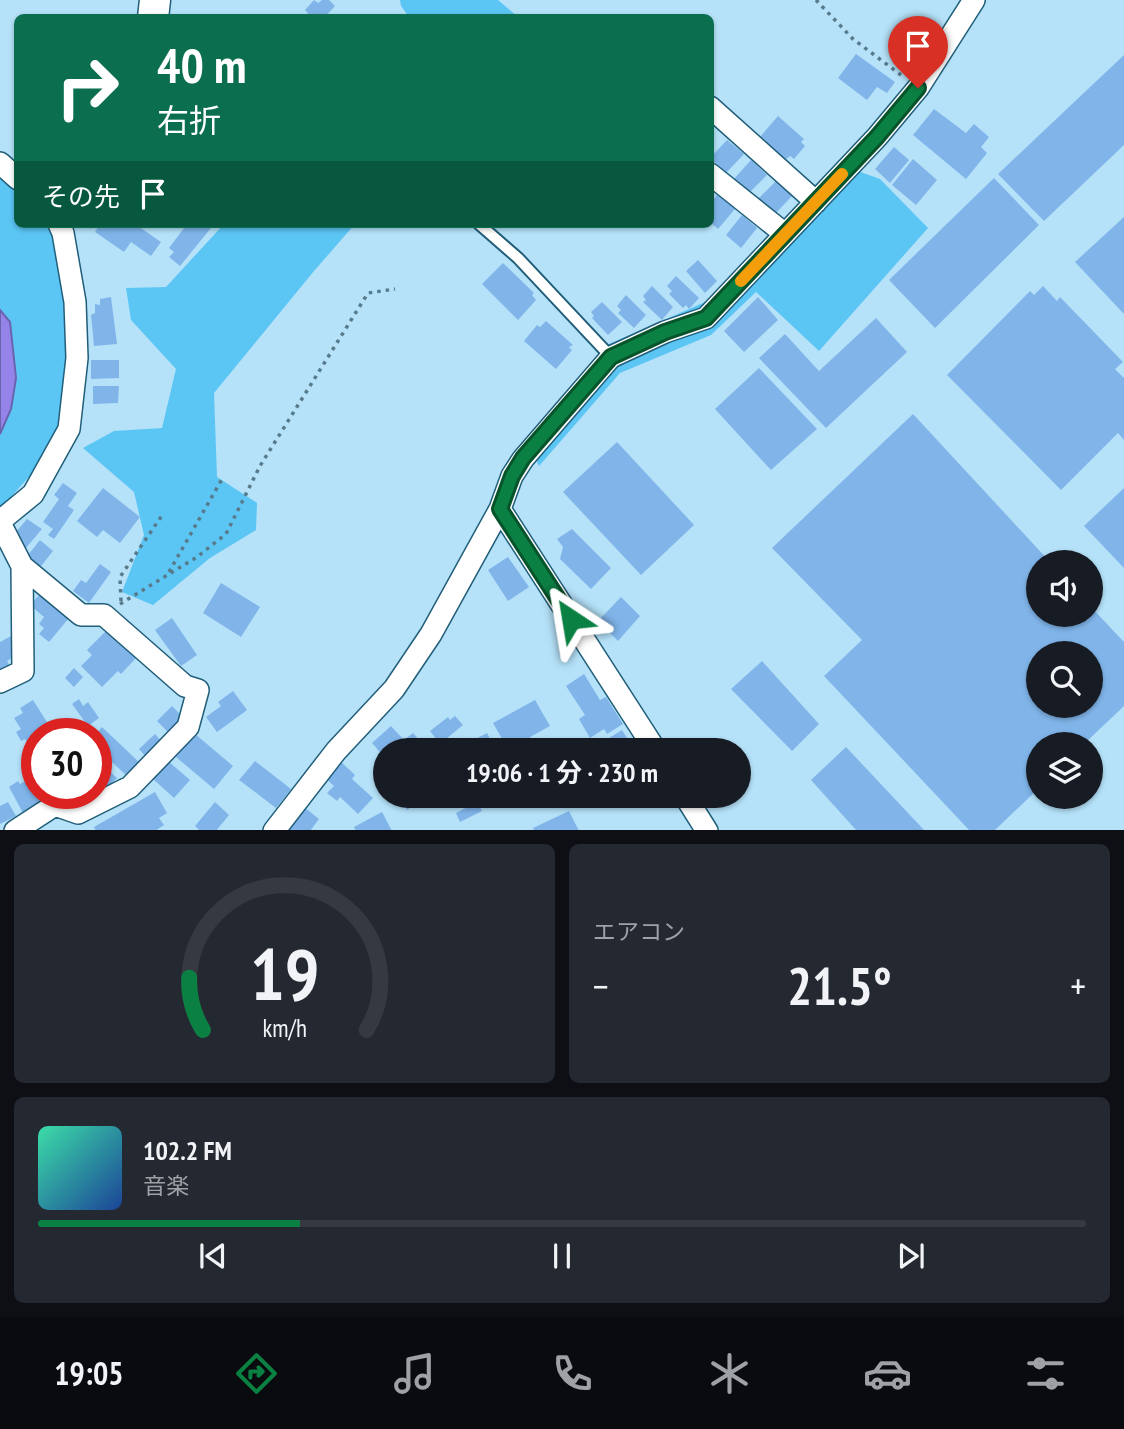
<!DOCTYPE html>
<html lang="ja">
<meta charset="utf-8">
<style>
:root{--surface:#171b24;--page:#242831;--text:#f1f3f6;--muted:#9ea1a6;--line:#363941;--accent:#0b8043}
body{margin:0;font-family:"PT Sans Narrow","Noto Sans JP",sans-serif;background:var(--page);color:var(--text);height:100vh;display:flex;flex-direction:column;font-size:26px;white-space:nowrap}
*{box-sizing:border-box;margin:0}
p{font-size:23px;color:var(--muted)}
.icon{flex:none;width:38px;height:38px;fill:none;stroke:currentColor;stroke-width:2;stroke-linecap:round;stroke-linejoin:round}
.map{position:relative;height:830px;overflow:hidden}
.details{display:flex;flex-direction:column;gap:14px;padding:14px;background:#0d0f14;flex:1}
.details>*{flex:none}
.guide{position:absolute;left:14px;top:14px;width:700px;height:214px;border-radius:10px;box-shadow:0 2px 5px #0004;background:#0b6e4f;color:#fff;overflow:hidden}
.buttons{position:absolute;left:1026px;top:550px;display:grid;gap:14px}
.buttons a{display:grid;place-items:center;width:77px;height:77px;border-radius:50%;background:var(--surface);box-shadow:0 2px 5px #0004;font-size:35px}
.speed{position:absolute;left:21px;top:718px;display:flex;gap:14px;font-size:35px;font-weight:700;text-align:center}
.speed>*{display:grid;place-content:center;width:91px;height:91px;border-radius:50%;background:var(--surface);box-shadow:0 2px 5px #0004;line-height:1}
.speed .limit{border:10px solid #d22;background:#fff;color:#111}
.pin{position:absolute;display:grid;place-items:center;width:60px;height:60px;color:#fff;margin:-72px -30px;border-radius:50% 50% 50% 0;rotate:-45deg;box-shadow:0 0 7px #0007}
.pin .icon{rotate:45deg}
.me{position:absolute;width:77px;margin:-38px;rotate:327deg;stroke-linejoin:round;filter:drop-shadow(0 0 5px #0008)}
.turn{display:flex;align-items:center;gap:24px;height:147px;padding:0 28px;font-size:32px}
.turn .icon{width:91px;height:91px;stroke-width:2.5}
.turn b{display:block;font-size:49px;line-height:60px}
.then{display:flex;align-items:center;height:66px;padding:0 28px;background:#0003;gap:14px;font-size:26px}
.big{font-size:52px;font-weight:700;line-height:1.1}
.details .widget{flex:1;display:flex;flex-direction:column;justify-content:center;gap:10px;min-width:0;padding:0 24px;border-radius:10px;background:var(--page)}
.details .dial{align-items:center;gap:0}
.dial svg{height:182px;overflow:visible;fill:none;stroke:var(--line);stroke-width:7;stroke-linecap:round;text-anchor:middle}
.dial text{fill:var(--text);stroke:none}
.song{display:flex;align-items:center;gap:21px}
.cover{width:84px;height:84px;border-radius:10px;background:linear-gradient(135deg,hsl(160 70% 55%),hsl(220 70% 35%))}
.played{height:7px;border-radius:4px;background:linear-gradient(90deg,var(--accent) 25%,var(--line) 25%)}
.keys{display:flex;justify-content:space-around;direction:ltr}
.heat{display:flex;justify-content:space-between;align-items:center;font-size:38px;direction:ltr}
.details .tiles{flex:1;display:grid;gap:14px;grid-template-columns:1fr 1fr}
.widget:last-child{grid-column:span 2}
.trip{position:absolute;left:373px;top:738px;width:378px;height:70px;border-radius:35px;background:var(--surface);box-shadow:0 2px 5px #0004;font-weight:700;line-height:70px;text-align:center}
.menu{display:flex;height:112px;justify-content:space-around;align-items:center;background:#090b0e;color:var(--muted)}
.menu .icon{width:49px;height:49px}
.menu .active{color:var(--accent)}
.menu b{font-size:32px;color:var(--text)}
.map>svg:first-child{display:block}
.green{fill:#5bc5f4}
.water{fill:#9683ea;stroke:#6a64af;stroke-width:2}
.building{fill:#81b5ea;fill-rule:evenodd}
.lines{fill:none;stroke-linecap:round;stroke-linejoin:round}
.lane-casing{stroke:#205e79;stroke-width:14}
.street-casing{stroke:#205e79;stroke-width:24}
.secondary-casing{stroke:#205e79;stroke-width:33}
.path{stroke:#587b8c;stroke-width:3.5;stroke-dasharray:3.5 5;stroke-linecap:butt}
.lane{stroke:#fff;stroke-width:10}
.street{stroke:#fff;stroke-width:21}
.secondary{stroke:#fff;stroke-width:30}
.route-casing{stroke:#07532c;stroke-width:18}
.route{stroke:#0b8043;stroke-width:12}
.slow{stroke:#f59e0b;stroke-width:12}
</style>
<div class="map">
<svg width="1124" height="831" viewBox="0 0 1124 831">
<rect width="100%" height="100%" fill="#b5e2f9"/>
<!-- green -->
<path class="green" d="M400,0H498L518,17H409L401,6Z
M852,169L880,179L928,228L819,351L756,292L711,335L620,373L539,466L531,449L611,357L602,347L712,299Z
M0,175L17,190L18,224H50L69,269L65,437L0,509Z
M224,224H355L314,271L214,393L217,477L257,503L256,530L210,558L153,605L122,592L144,535L134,492L83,448L114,431L162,428L176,369L131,320L126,288L166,287Z"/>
<!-- water -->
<path class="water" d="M0,310L10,322L16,378L11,409L0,434Z"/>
<!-- building -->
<path class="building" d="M314,0L318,3L322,0H329L335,6L324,18H312L305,10Z
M856,54L895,82L887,93L877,87L867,100L838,78Z
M1124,55V145L1044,221L998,174Z
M934,109L966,133L974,124L989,137L981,147L987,153L966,179L913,135Z
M778,116L804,139L801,142L805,146L794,159L790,156L785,160L759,138Z
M727,140L744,154L726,173L710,158Z
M894,147L909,160L890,183L875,169Z
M913,159L937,180L916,205L892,185Z
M751,160L767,175L749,193L734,179Z
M994,178L1039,225L935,328L889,280Z
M776,181L792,196L775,214L758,199Z
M718,194L735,209L718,229L710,222V203Z
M742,215L757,228L741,248L726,235Z
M1124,217V314L1075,262Z
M100,224H135L161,242L151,256L131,242L124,252L95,232Z
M187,224H206L211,228L180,266L169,257L174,252L169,248Z
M698,260L717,281L705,293L686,271Z
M503,263L534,293L532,295L536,300L518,320L482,284Z
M676,276L699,298L689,309L686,305L683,308L669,294L672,291L667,286Z
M652,286L673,307L662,320L643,302L646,300L643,296Z
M1043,286L1057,301L1060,297L1123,362L1115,369L1124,378V440L1118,433L1061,490L947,375L1030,291L1034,295Z
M626,295L646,315L634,328L618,313L621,310L617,306Z
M111,297L117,344L94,346L91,315L95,313V304L100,305V299Z
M758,297L778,320L744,352L724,331Z
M602,302L622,322L608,335L592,318L594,316L591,312Z
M876,318L907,352L826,428L759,358L785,334L819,371Z
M546,321L573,345L569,347L572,350L556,369L524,341L537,325L540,327Z
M91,360H119V378L91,379Z
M759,368L817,429L771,470L715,409Z
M93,386H119L118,403L93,404Z
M913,414L1050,562H1038V614H1090V606L1124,642V706L1084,744H1038V789L994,831H970L824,676L862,640L772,548ZM1038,653H1090V705H1038Z
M617,442L694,525L641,575L563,492Z
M63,483L77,493L68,506L74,510L54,539L48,535L53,529L43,522L59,499L54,495Z
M103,488L140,517L120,543L103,530L97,537L77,521Z
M1124,488V568L1084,526Z
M27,519L42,529L26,548L15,533Z
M572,529L611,568L591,589L560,559L563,547L557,539Z
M40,540L53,551L38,570L24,560Z
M508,557L529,587L508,601L488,570Z
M100,564L111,572L89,603L73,591L81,580L86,583Z
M221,583L260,607L241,637L203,613Z
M41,593L69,618L49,642L39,634L44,628L39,624L44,617L30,605Z
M621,597L640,616L618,641L598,621Z
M172,618L197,655L181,666L155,630Z
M108,629L137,657L121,674L118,671L102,687L81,666L92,655L87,650Z
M13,635L15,656L7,661L10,666L0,672V642Z
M762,661L819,724L792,751L731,689Z
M74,668L83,677L74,687L65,678Z
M584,674L600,700L606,697L623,724L607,734L604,729L590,738L579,719L585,715L566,686Z
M233,691L247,710L217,732L206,717L221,706L218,702Z
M79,699L83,706L88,702L99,718L88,726L72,704Z
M33,700L54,733H37V758L25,739L21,741L16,732L21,729L14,718L23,713L20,708Z
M535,700L550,726L530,737L533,744L538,741L544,751H509L493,723Z
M172,706L185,719L170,734L157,721Z
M455,716L463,725L440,744L430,731L448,717L450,720Z
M391,726L404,740L413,733L429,751H385V758L372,743Z
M102,727L142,765L129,778L96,747V734Z
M622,730L627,738L606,751H602L598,745Z
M487,733L497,751H467L464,745Z
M155,734L164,744L148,759L139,749Z
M195,734L233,766L214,789L176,757Z
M846,747L925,831H857L811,780Z
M96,758L117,778L103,792L96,785Z
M339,760L355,775L352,779L373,798L358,814L340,797L337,801L327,793L334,786L324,777Z
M168,761L190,780L174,798L153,779Z
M255,761L291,789L276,808L239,780Z
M37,775V793H44L47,799L23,813L9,787L18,781L20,784Z
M155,792L167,813L159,818L164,825L155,831H96L94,827Z
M398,796H420L422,800L407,810Z
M8,802L16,816L0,824V806Z
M215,802L229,815L216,831H200L195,826Z
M477,802L482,811L460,822L456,813Z
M304,807L319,819L310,831H286Z
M569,811L579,831H534L533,828Z
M382,812L392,831H356L354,827Z"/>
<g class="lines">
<defs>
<path id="lane" d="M479,224L518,258L611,357"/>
<path id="street" d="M710,107L816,202
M0,163L18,179
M710,174L785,234
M0,521L33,494L69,429L77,358L75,302L63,233L59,224
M0,523L22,566L23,671L0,682
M656,751L500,509L512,476L523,459L611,357L665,332L706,318L877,137L918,88L974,0
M685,796L707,831
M15,831L55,805L78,813L130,787L188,727L198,690L185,686L104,615H81L22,566
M274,831L336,751L394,689L431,634L500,509"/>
<path id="secondary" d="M153,18L155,0"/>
</defs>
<!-- lane casing -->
<use href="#lane" class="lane-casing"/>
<!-- street casing -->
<use href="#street" class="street-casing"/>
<!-- secondary casing -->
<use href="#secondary" class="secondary-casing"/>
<!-- path -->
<path class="path" d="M816,0L853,39L901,75
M169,572L222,479
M121,601L120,577L163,514
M120,604L197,557L226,534L260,466L368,293L395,289"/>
<!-- lane -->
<use href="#lane" class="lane"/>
<!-- street -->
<use href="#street" class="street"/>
<!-- secondary -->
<use href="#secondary" class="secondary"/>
</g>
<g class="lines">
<defs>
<path id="route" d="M571,619L500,509L512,476L523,458L611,357L665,332L706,318L877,137L918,88"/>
</defs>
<!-- route casing -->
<use href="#route" class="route-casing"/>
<!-- route -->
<use href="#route" class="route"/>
<!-- slow -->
<path class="slow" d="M741,281L842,174"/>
</g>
</svg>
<div class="buttons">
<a><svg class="icon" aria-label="sound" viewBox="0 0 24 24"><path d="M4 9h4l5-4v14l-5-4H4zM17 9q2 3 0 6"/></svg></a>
<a><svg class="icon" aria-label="search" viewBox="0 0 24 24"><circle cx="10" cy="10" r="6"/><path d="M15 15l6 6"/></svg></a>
<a><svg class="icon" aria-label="layers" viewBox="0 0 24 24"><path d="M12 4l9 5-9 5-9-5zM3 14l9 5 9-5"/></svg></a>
</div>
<div class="speed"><div class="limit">30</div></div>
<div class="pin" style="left:918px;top:88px;background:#d93025"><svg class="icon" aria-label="arrive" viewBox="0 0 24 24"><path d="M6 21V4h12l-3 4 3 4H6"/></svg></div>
<svg class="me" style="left:571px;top:619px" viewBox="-20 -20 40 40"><path d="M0-17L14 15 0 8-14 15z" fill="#0b8043" stroke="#fff" stroke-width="4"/></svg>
<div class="trip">19:06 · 1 分 · 230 m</div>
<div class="guide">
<div class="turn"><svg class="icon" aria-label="right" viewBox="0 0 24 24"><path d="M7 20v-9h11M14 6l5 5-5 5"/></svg><div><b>40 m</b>右折</div></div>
<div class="then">その先<svg class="icon" aria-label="arrive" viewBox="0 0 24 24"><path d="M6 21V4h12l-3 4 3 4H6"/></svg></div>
</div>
</div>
<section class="details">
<div class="tiles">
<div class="widget dial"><svg viewBox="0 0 100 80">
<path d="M14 69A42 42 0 1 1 86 69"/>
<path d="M14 69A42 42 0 0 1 8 46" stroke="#0b8043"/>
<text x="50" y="56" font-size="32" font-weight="700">19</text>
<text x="50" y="72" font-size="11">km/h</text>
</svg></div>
<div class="widget"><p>エアコン</p>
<div class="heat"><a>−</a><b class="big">21.5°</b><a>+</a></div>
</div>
<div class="widget">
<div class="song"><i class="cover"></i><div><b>102.2 FM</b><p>音楽</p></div></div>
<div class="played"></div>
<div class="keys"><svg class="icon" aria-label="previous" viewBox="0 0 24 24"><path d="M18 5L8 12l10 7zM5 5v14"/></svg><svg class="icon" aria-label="pause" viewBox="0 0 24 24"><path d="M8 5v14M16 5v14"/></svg><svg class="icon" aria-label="next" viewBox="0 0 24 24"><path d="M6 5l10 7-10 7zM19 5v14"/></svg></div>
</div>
</div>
</section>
<nav class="menu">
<b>19:05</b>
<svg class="icon active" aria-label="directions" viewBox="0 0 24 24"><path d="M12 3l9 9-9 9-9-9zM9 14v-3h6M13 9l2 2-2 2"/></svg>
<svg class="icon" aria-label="music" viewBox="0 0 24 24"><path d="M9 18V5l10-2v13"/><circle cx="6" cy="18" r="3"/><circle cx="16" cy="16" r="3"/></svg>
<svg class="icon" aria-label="phone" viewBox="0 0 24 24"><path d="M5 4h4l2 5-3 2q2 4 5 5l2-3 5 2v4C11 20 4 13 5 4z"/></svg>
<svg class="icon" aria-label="climate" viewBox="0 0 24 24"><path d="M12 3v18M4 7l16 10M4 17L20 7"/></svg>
<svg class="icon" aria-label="car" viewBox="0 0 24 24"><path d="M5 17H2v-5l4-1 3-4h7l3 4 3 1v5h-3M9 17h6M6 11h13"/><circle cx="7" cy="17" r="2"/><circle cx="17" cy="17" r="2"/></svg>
<svg class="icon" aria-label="filters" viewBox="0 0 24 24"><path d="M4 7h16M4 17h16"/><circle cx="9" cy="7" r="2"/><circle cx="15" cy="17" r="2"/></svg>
</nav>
